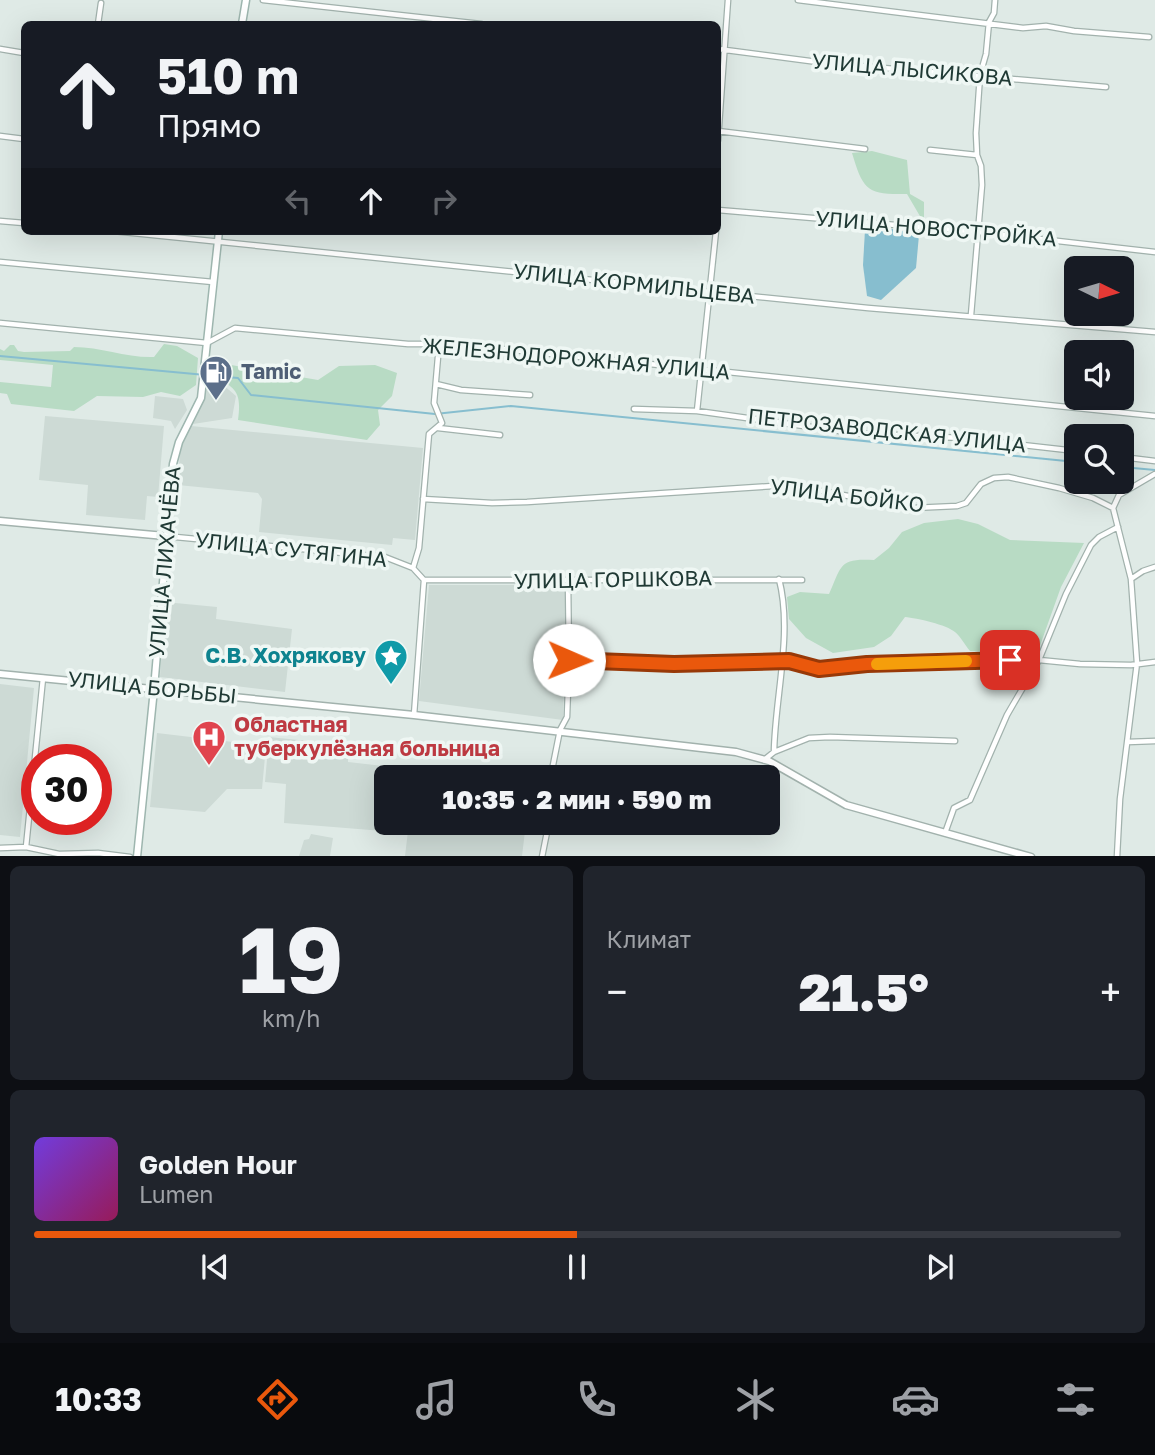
<!DOCTYPE html>
<html lang="ru">
<meta charset="utf-8">
<style>
:root{--surface:#171b24;--page:#20242c;--text:#f1f3f6;--muted:#9ea1a6;--line:#363941;--accent:#ea580c}
body{margin:0;font-family:"Golos Text",sans-serif;background:var(--page);color:var(--text);height:100vh;display:flex;flex-direction:column;font-size:26px;white-space:nowrap}
*{box-sizing:border-box;margin:0}
p{font-size:23px;color:var(--muted)}
.icon{flex:none;width:38px;height:38px;fill:none;stroke:currentColor;stroke-width:2;stroke-linecap:round;stroke-linejoin:round}
.map{position:relative;height:856px;overflow:hidden}
.drawer{display:flex;flex-direction:column;gap:10px;padding:10px;background:#0d0f14;flex:1}
.drawer>*{flex:none}
.banner{position:absolute;left:21px;top:21px;width:700px;height:214px;border-radius:10px;box-shadow:0 7px 28px #0002;background:#171b24;color:var(--text);overflow:hidden}
.needle{width:46px;rotate:95deg}
.fabs{position:absolute;left:1064px;top:256px;display:grid;gap:14px}
.fabs a{display:grid;place-items:center;width:70px;height:70px;border-radius:10px;background:var(--surface);box-shadow:0 7px 28px #0002;font-size:35px}
.speed{position:absolute;left:21px;top:744px;display:flex;gap:14px;font-size:35px;font-weight:700;text-align:center}
.speed>*{display:grid;place-content:center;width:91px;height:91px;border-radius:50%;background:var(--surface);box-shadow:0 7px 28px #0002;line-height:1}
.speed .limit{border:10px solid #d22;background:#fff;color:#111}
.pin{position:absolute;display:grid;place-items:center;width:60px;height:60px;color:#fff;margin:-30px;border-radius:14px;box-shadow:0 4px 10px #0006}
.me{position:absolute;width:77px;margin:-38px;rotate:91deg;stroke-linejoin:round;filter:drop-shadow(0 0 5px #0008)}
.turn{display:flex;align-items:center;gap:24px;height:147px;padding:0 21px;font-size:32px}
.turn .icon{width:91px;height:91px;stroke-width:2.5}
.turn b{display:block;font-size:49px;line-height:60px}
.lanes{display:flex;align-items:center;height:66px;padding:0 21px;background:#0003;justify-content:center;gap:35px;direction:ltr}
.lanes .off{opacity:.35}
.big{font-size:52px;font-weight:800;line-height:1.1}
.drawer .card{flex:1;display:flex;flex-direction:column;justify-content:center;gap:10px;min-width:0;padding:0 24px;border-radius:10px;background:var(--page)}
.drawer .dial{align-items:center;gap:0}
.dial b{font-size:91px;line-height:1}
.song{display:flex;align-items:center;gap:21px}
.cover{width:84px;height:84px;border-radius:10px;background:linear-gradient(135deg,hsl(260 70% 55%),hsl(330 70% 35%))}
.played{height:7px;border-radius:4px;background:linear-gradient(90deg,var(--accent) 50%,var(--line) 50%)}
.keys{display:flex;justify-content:space-around;direction:ltr}
.heat{display:flex;justify-content:space-between;align-items:center;font-size:38px;direction:ltr}
.drawer .tiles{flex:1;display:grid;gap:10px;grid-template-columns:1fr 1fr}
.card:last-child{grid-column:span 2}
.trip{position:absolute;left:374px;top:765px;width:406px;height:70px;border-radius:10px;background:var(--surface);box-shadow:0 7px 28px #0002;font-weight:800;line-height:70px;text-align:center}
.tab-bar{display:flex;height:112px;justify-content:space-around;align-items:center;background:#090b0e;color:var(--muted)}
.tab-bar .icon{width:49px;height:49px}
.tab-bar .current{color:var(--accent)}
.tab-bar b{font-size:32px;color:var(--text)}
.map>svg:first-child{display:block}
.built{fill:#cddad5}
.green{fill:#b8dbc4}
.water{fill:#87becf}
.lines{fill:none;stroke-linecap:round;stroke-linejoin:round}
.stream{stroke:#87becf;stroke-width:2}
.minor-casing{stroke:#a2b2ad;stroke-width:7}
.tertiary-casing{stroke:#a2b2ad;stroke-width:9}
.secondary-casing{stroke:#9eb6af;stroke-width:9}
.minor{stroke:#fff;stroke-width:4.5}
.tertiary{stroke:#fff;stroke-width:6}
.secondary{stroke:#fff;stroke-width:6}
.route-casing{stroke:#983908;stroke-width:18}
.route{stroke:#ea580c;stroke-width:12}
.slow{stroke:#f59e0b;stroke-width:12}
.labels{text-anchor:middle;stroke-width:7;stroke-linejoin:round;paint-order:stroke}
.street-label{font-size:21px;fill:#203a35;stroke:#eff7f4}
.service-label{font-size:21px;font-weight:bold;fill:#4e5e75;stroke:#eff7f4;text-anchor:start}
.culture-label{font-size:21px;font-weight:bold;fill:#0d838f;stroke:#eff7f4;text-anchor:end}
.health-label{font-size:21px;font-weight:bold;fill:#be3a42;stroke:#eff7f4;text-anchor:start}
</style>
<div class="map">
<svg width="1155" height="857" viewBox="0 0 1155 857">
<rect width="100%" height="100%" fill="#dfeae6"/>
<!-- built -->
<path class="built" d="M207,371L236,396L232,418L193,424L202,404Z
M155,396L183,399L187,410L175,429L171,421L153,418Z
M45,416L164,426L158,497L147,496L145,520L86,515L88,485L39,480Z
M191,426L423,448L415,540L393,538L392,545L259,532L262,499L258,493L178,485L180,450Z
M429,585H564L567,597L563,720L419,701Z
M165,602L217,607L216,619L292,629L285,692L160,677Z
M0,684L34,688L20,837L0,835Z
M157,733L266,746L262,789H227L205,812L150,807Z
M269,737L348,745V762L401,768L400,777H387V822L396,823L395,832L284,823L286,784L265,782Z
M409,823H526L522,856H405Z
M311,834L333,838L330,856H299L304,840L309,839Z"/>
<!-- green -->
<path class="green" d="M872,151L907,160L910,194L924,202V223L907,194C867,195 863,190 852,153Z
M164,344L177,346L198,358L196,385L180,396L161,392L143,397L97,396L74,411L11,404L7,394L0,393V382L51,387L53,365L0,360V349L4,351L10,345H14L18,351L24,352L70,351L74,347C101,347 127,358 154,357Z
M231,365L318,380L339,366L375,365L397,373L392,396L378,410L380,425L367,440L238,420C242,389 235,390 212,373Z
M958,519L978,524L1010,540L1084,543L1061,587L1037,654L970,651C965,645 961,637 955,632C947,625 917,618 905,617L891,636L874,647L833,653L806,638L789,619L787,597L800,592L829,594C842,565 839,558 874,560L889,548L902,532L924,523Z"/>
<!-- water -->
<path class="water" d="M888,228L919,235L916,268L881,300L867,296L863,265L865,230Z"/>
<g class="lines">
<!-- stream -->
<path class="stream" d="M0,356L238,378L251,395L435,414L511,406L1076,462
M1122,467L1155,470"/>
<defs>
<path id="minor" d="M263,0L481,24
M798,0L1023,28L1046,26L1074,31L1149,37
M98,24L101,3
M0,49L24,53
M718,49L825,63L1106,87
M718,131L865,149
M0,136L24,139
M718,140L728,0
M930,150L977,155
M718,210L979,232L1155,252
M0,221L24,223
M113,231L868,308L1155,332
M0,262L213,282
M971,315L982,185L981,166L977,155L976,133L980,75L986,54L989,22L994,13L995,0
M0,323L207,343L235,328L408,344H455L1155,416
M436,384L461,390L530,395
M634,409L697,411L854,433L962,438L1076,451
M697,411L716,231
M438,428L500,435
M1122,457L1155,461
M423,499L492,503L527,502L789,485L913,508L957,506L966,503L981,484L994,478L1008,477L1059,488L1093,498L1113,508L1131,579L1143,571L1155,567
M1113,508L1119,495L1155,474
M165,536L385,557L413,568
M424,580H802
M569,660L674,664L788,661L819,669L849,665L951,661L1039,660L1080,664L1131,665L1155,662
M414,715L424,580L413,568L419,548L429,434L442,423L434,403L439,345
M1128,742L1155,741
M774,752C775,696 793,633 779,579
M764,760L774,752L809,738L830,737L955,741
M554,777L553,765L560,730L567,717L569,660L568,580
M945,833L954,808L970,800L1007,715L1039,660L1066,594L1091,545L1099,537L1118,527
M26,847L43,678
M0,848L26,847L59,854L98,853L130,857
M542,857L549,822
M1117,857L1120,799L1137,663L1131,579"/>
<path id="tertiary" d="M0,521L165,536
M0,674L414,715L736,752L769,761L846,805L1031,857"/>
<path id="secondary" d="M242,24L246,0
M137,857L154,689L173,464L179,442L201,398L219,231"/>
</defs>
<!-- minor casing -->
<use href="#minor" class="minor-casing"/>
<!-- tertiary casing -->
<use href="#tertiary" class="tertiary-casing"/>
<!-- secondary casing -->
<use href="#secondary" class="secondary-casing"/>
<!-- minor -->
<use href="#minor" class="minor"/>
<!-- tertiary -->
<use href="#tertiary" class="tertiary"/>
<!-- secondary -->
<use href="#secondary" class="secondary"/>
</g>
<g class="lines">
<defs>
<path id="route" d="M569,660L674,664L789,661L819,669L867,664L1010,660"/>
</defs>
<!-- route casing -->
<use href="#route" class="route-casing"/>
<!-- route -->
<use href="#route" class="route"/>
<!-- slow -->
<path class="slow" d="M877,664L966,661"/>
</g>
<!-- icons -->
<defs>
<symbol id="fuel-pin" viewBox="-11 -11 22 30"><path d="M0 17L-7.5 6A9.5 9.5 0 1 1 7.5 6Z" fill="#5c6f8a" stroke="#eff7f4"/><path d="M-5.5-6h7V0h2V4h1.3V-2.5L3-4.5l.8-.8L6-3V5H2.5V1h-1V6h-7ZM-4.2-4.7v3.2H.2V-4.7Z" fill="#fff"/></symbol>
<symbol id="sight-pin" viewBox="-11 -11 22 30"><path d="M0 17L-7.5 6A9.5 9.5 0 1 1 7.5 6Z" fill="#0f9aa8" stroke="#eff7f4"/><path d="M0-6L1.8-2.2L6-1.7L2.9 1.2L3.7 5.4L0 3.3L-3.7 5.4L-2.9 1.2L-6-1.7L-1.8-2.2Z" fill="#fff"/></symbol>
<symbol id="hospital-pin" viewBox="-11 -11 22 30"><path d="M0 17L-7.5 6A9.5 9.5 0 1 1 7.5 6Z" fill="#e0444e" stroke="#eff7f4"/><path d="M-5-5h3v3.5h4V-5h3V5h-3V1.5h-4V5h-3Z" fill="#fff"/></symbol>
</defs>
<g fill-rule="evenodd">
<use href="#fuel-pin" x="197" y="353" width="38" height="52"/>
<use href="#sight-pin" x="372" y="637" width="38" height="52"/>
<use href="#hospital-pin" x="190" y="718" width="38" height="52"/>
</g>
<g class="labels">
<!-- street labels -->
<g class="street-label">
<text transform="translate(912 70) rotate(5)" y="7">УЛИЦА ЛЫСИКОВА</text>
<text transform="translate(936 229) rotate(5)" y="7">УЛИЦА НОВОСТРОЙКА</text>
<text transform="translate(634 284) rotate(6)" y="7">УЛИЦА КОРМИЛЬЦЕВА</text>
<text transform="translate(576 359) rotate(5)" y="7">ЖЕЛЕЗНОДОРОЖНАЯ УЛИЦА</text>
<text transform="translate(887 431) rotate(6)" y="7">ПЕТРОЗАВОДСКАЯ УЛИЦА</text>
<text transform="translate(847 496) rotate(7)" y="7">УЛИЦА БОЙКО</text>
<text transform="translate(291 550) rotate(6)" y="7">УЛИЦА СУТЯГИНА</text>
<text transform="translate(165 562) rotate(-85)" y="7">УЛИЦА ЛИХАЧЁВА</text>
<text transform="translate(613 580) rotate(-1)" y="7">УЛИЦА ГОРШКОВА</text>
<text transform="translate(152 688) rotate(6)" y="7">УЛИЦА БОРЬБЫ</text>
</g>
<!-- service labels -->
<g class="service-label">
<text x="241" y="379">Tamic</text>
</g>
<!-- culture labels -->
<g class="culture-label">
<text x="366" y="663">С.В. Хохрякову</text>
</g>
<!-- health labels -->
<g class="health-label">
<text x="234" y="732">Областная<tspan x="234" dy="24">туберкулёзная больница</tspan></text>
</g>
</g>
</svg>
<div class="fabs">
<a><svg class="needle" viewBox="-14 -14 28 28"><path d="M0-13l5 13h-10z" fill="#e53935"/><path d="M0 13l5-13h-10z" fill="#9ea1a6"/></svg></a>
<a><svg class="icon" aria-label="sound" viewBox="0 0 24 24"><path d="M4 9h4l5-4v14l-5-4H4zM17 9q2 3 0 6"/></svg></a>
<a><svg class="icon" aria-label="search" viewBox="0 0 24 24"><circle cx="10" cy="10" r="6"/><path d="M15 15l6 6"/></svg></a>
</div>
<div class="speed"><div class="limit">30</div></div>
<div class="pin" style="left:1010px;top:660px;background:#d93025"><svg class="icon" aria-label="arrive" viewBox="0 0 24 24"><path d="M6 21V4h12l-3 4 3 4H6"/></svg></div>
<svg class="me" style="left:569px;top:660px" viewBox="-20 -20 40 40"><circle r="19" fill="#fff"/><path d="M0-13L10 11 0 6-10 11z" fill="#ea580c"/></svg>
<div class="trip">10:35 · 2 мин · 590 m</div>
<div class="banner">
<div class="turn"><svg class="icon" aria-label="ahead" viewBox="0 0 24 24"><path d="M12 20V5M6 11l6-6 6 6"/></svg><div><b>510 m</b>Прямо</div></div>
<div class="lanes"><svg class="icon off" aria-label="left" viewBox="0 0 24 24"><path d="M17 20v-9H6M10 6l-5 5 5 5"/></svg><svg class="icon" aria-label="ahead" viewBox="0 0 24 24"><path d="M12 20V5M6 11l6-6 6 6"/></svg><svg class="icon off" aria-label="right" viewBox="0 0 24 24"><path d="M7 20v-9h11M14 6l5 5-5 5"/></svg></div>
</div>
</div>
<section class="drawer">
<div class="tiles">
<div class="card dial"><b>19</b><p>km/h</p></div>
<div class="card"><p>Климат</p>
<div class="heat"><a>−</a><b class="big">21.5°</b><a>+</a></div>
</div>
<div class="card">
<div class="song"><i class="cover"></i><div><b>Golden Hour</b><p>Lumen</p></div></div>
<div class="played"></div>
<div class="keys"><svg class="icon" aria-label="previous" viewBox="0 0 24 24"><path d="M18 5L8 12l10 7zM5 5v14"/></svg><svg class="icon" aria-label="pause" viewBox="0 0 24 24"><path d="M8 5v14M16 5v14"/></svg><svg class="icon" aria-label="next" viewBox="0 0 24 24"><path d="M6 5l10 7-10 7zM19 5v14"/></svg></div>
</div>
</div>
</section>
<nav class="tab-bar">
<b>10:33</b>
<svg class="icon current" aria-label="directions" viewBox="0 0 24 24"><path d="M12 3l9 9-9 9-9-9zM9 14v-3h6M13 9l2 2-2 2"/></svg>
<svg class="icon" aria-label="music" viewBox="0 0 24 24"><path d="M9 18V5l10-2v13"/><circle cx="6" cy="18" r="3"/><circle cx="16" cy="16" r="3"/></svg>
<svg class="icon" aria-label="phone" viewBox="0 0 24 24"><path d="M5 4h4l2 5-3 2q2 4 5 5l2-3 5 2v4C11 20 4 13 5 4z"/></svg>
<svg class="icon" aria-label="climate" viewBox="0 0 24 24"><path d="M12 3v18M4 7l16 10M4 17L20 7"/></svg>
<svg class="icon" aria-label="car" viewBox="0 0 24 24"><path d="M5 17H2v-5l4-1 3-4h7l3 4 3 1v5h-3M9 17h6M6 11h13"/><circle cx="7" cy="17" r="2"/><circle cx="17" cy="17" r="2"/></svg>
<svg class="icon" aria-label="filters" viewBox="0 0 24 24"><path d="M4 7h16M4 17h16"/><circle cx="9" cy="7" r="2"/><circle cx="15" cy="17" r="2"/></svg>
</nav>
